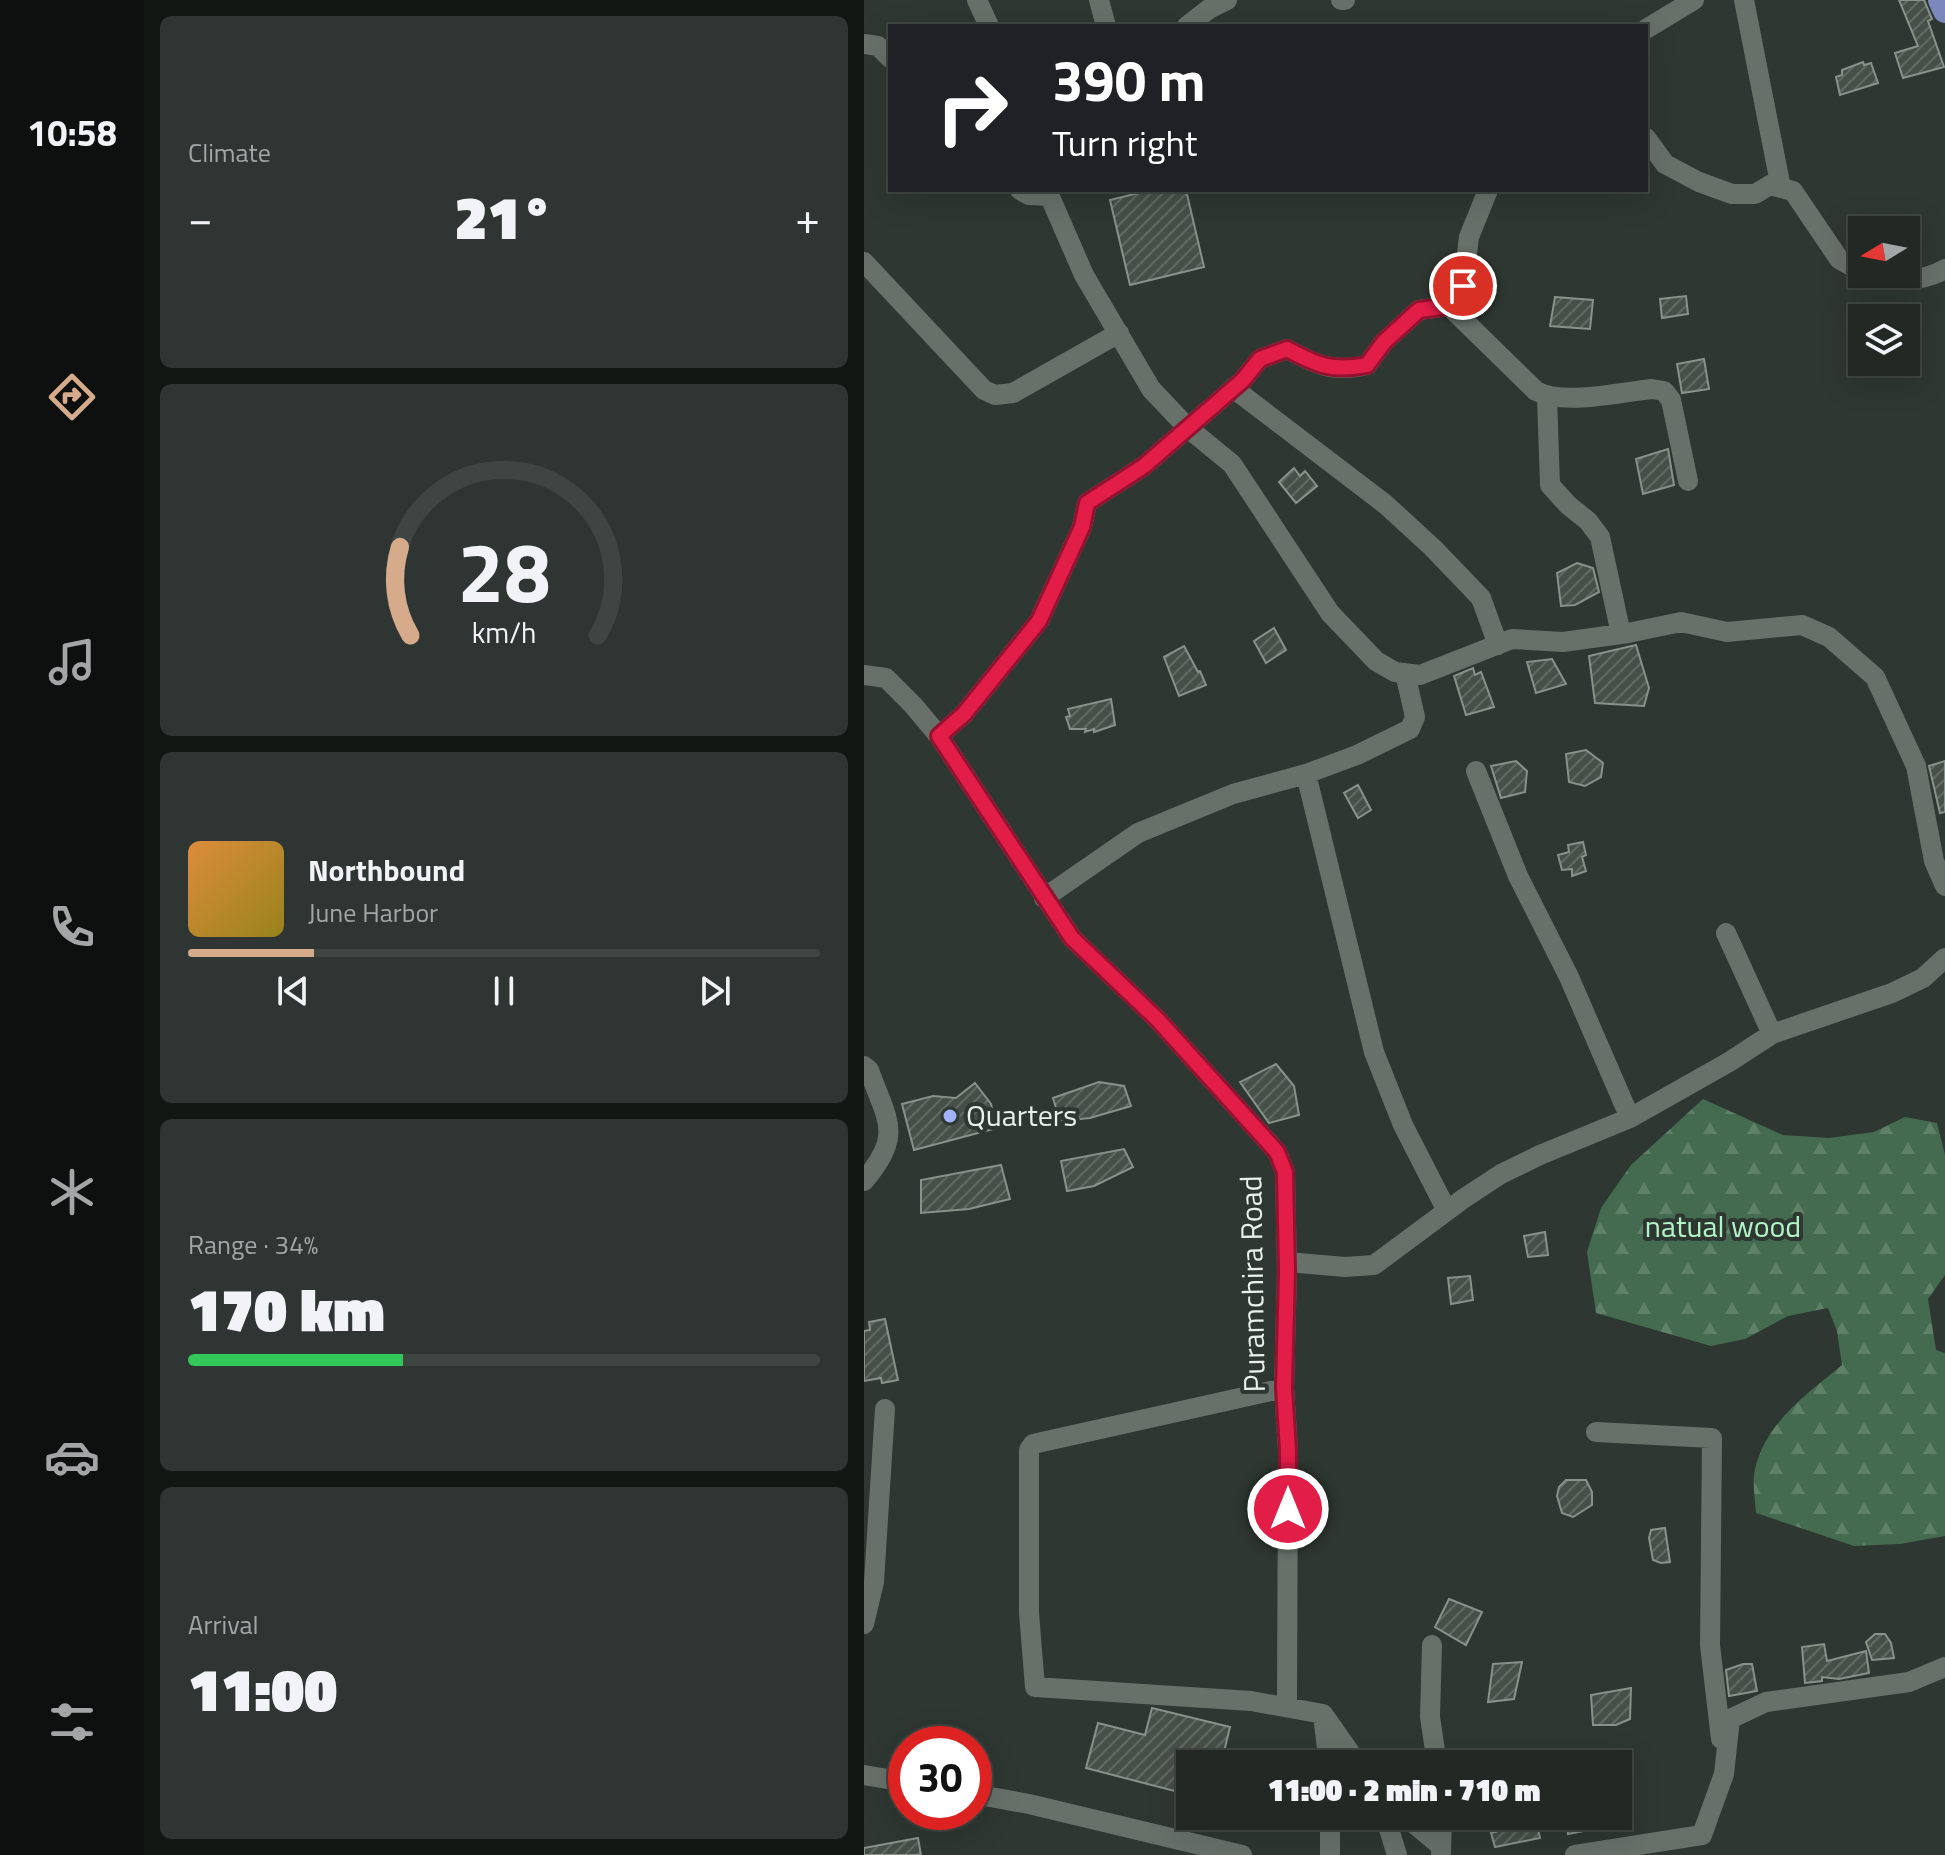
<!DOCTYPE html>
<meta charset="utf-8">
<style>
:root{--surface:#222925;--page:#2e3532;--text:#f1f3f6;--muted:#a2a6a7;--line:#3f4542;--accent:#d6ab8b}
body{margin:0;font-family:"Titillium Web",sans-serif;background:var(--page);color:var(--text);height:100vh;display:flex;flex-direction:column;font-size:30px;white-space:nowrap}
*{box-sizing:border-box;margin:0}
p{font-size:26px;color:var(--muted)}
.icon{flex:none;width:44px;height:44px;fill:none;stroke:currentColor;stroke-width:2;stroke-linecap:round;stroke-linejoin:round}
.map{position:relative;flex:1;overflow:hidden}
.details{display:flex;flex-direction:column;gap:16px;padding:16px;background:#131714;width:720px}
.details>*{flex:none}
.banner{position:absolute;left:24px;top:24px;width:760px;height:168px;border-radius:0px;box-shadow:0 8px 32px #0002,0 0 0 2px var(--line);background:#202124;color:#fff;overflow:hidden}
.needle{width:52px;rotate:260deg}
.tools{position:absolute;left:984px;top:216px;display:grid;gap:16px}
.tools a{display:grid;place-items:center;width:72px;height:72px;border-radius:0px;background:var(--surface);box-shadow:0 8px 32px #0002,0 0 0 2px var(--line);font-size:40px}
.speed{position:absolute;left:24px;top:1726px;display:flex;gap:16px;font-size:40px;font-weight:700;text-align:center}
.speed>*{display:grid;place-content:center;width:104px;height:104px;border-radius:50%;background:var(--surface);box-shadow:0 8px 32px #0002,0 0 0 2px var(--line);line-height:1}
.speed .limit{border:12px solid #d22;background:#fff;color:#111}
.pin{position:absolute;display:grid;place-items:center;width:68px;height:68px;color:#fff;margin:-34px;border:4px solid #fff;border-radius:50%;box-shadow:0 2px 8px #0007}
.me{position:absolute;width:88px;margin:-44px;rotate:0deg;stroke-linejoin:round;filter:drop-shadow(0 0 6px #0008)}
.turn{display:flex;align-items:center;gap:28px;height:168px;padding:0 32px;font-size:36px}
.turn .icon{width:104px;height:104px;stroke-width:2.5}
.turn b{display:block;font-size:56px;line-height:68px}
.big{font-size:60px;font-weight:800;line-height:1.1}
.details .tile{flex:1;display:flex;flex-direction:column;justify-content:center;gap:12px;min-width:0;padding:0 28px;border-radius:12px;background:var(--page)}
.details .dial{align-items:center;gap:0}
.dial svg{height:208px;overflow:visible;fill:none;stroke:var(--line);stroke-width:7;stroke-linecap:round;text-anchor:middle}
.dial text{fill:var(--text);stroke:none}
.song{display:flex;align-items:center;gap:24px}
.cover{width:96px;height:96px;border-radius:12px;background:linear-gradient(135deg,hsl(30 70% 55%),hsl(50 70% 35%))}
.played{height:8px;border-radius:4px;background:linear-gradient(90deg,var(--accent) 20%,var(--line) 20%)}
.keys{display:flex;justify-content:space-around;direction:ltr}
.heat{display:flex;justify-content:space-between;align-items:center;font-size:44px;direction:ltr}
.charge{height:12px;border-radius:6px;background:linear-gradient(90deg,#34c759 34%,var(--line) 0)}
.trip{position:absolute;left:312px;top:1750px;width:456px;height:80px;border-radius:0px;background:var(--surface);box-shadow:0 8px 32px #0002,0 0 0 2px var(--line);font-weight:800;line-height:80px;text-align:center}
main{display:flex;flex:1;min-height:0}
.tab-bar{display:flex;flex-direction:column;width:144px;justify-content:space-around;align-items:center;background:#0e100f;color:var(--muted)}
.tab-bar .icon{width:56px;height:56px}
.tab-bar .selected{color:var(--accent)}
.tab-bar b{font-size:36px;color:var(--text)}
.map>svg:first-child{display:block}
.forest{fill:url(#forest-firs)}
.building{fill:url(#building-hatch);stroke:#87928a;stroke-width:2}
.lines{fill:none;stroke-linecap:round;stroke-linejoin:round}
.minor{stroke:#67716a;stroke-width:20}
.major{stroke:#7a88bd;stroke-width:24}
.route-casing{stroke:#92132f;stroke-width:20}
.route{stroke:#e11d48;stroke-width:14}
.poi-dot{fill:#a3b2fd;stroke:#2e3731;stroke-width:3}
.labels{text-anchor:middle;stroke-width:8;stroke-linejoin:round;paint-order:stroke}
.poi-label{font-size:30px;fill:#e9efea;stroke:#2e3731;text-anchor:start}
.park-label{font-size:30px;fill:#b3f4c6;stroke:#2e3731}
.street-label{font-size:30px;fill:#e9efea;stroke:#2e3731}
</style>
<main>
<nav class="tab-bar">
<b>10:58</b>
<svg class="icon selected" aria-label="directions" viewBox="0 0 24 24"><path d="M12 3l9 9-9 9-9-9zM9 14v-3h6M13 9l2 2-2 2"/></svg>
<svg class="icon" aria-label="music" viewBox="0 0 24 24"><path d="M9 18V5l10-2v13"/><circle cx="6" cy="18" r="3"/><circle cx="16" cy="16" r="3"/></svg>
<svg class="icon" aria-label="phone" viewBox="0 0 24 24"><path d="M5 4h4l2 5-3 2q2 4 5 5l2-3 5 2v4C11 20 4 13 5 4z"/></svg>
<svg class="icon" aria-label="climate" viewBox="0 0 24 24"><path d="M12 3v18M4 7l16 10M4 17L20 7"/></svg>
<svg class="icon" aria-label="car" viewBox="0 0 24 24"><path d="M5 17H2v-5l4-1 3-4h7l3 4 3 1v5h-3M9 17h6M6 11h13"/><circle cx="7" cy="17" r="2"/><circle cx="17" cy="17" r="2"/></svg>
<svg class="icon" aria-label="filters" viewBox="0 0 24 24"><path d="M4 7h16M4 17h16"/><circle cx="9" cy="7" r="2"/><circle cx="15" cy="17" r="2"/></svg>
</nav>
<section class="details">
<div class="tile"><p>Climate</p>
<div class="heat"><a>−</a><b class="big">21°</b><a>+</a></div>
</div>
<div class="tile dial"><svg viewBox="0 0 100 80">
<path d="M14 69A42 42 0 1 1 86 69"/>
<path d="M14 69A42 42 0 0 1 10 35" stroke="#d6ab8b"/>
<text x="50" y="56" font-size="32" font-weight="700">28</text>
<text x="50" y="72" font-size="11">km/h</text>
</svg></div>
<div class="tile">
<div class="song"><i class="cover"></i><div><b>Northbound</b><p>June Harbor</p></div></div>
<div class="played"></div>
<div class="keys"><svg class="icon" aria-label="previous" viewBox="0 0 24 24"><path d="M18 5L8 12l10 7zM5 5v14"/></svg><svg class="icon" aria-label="pause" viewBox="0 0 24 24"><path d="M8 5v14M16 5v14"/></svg><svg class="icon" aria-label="next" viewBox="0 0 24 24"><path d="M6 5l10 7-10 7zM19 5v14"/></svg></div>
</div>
<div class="tile"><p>Range · 34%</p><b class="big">170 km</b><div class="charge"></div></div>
<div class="tile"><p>Arrival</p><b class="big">11:00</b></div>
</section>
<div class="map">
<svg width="1081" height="1855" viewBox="0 0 1081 1855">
<defs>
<pattern id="forest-firs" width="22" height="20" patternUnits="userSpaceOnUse" patternTransform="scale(2)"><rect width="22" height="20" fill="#446b50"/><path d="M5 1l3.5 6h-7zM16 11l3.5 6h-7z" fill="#5f8069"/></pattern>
<pattern id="building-hatch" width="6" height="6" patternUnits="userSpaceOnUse" patternTransform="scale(2)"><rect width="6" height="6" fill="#464f48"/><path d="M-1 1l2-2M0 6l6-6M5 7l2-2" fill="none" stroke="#616963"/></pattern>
</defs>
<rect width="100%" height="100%" fill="#2e3731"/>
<!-- forest -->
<path class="forest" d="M839,1099L919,1135L965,1138L1010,1132L1041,1117L1073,1123L1081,1155V1275L1064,1299L1072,1350L1081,1353V1536L1036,1544L990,1546L892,1513C891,1499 888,1482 891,1469C902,1422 943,1394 978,1365L973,1331L964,1308L924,1316L881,1339L847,1346L732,1313L723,1252L737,1208L767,1165Z"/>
<!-- building -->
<path class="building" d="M1035,0H1060L1068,19L1064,21L1080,67L1039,78L1031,53L1054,46Z
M999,62L1000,65L1007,63L1014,83L976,95L972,77L978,75V70Z
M287,190H322L340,267L266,285L246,200Z
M822,296L824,314L798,318L796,299Z
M691,297L729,300L726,329L686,326Z
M840,359L845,389L818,393L813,364Z
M804,449L810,485L779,494L772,459Z
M430,468L436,476L441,471L453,486L432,503L415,482Z
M713,563L729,568L735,592L711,605L697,606L693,573Z
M410,628L422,650L402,663L390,641Z
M772,645L785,688L780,706L731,703L725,656Z
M320,646L334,672L336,671L342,685L315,696L300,657Z
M688,659L702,684L672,693L663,662Z
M609,668L611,675L617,672L630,707L602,715L590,676Z
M247,699L251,725L230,732V729L221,732L222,729H206L202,717L206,716L204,709Z
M722,750L739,763L737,777L721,786L705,782L702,754Z
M652,761L663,771L661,792L637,798L627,766Z
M1081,761V812L1076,813L1065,766Z
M494,785L507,810L494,818L480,793Z
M719,842L722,855L718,857L722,871L708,876V869L698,870L694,855L705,852L704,845Z
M412,1064L430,1086L435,1115L405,1123L376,1082Z
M235,1082L260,1086L267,1106L226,1118L196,1121L189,1098Z
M111,1083L127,1104L133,1128L50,1150L38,1104L69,1096L92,1098Z
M260,1149L269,1167L230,1186L203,1191L197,1161Z
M137,1165L146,1199L105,1209L57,1213V1180Z
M681,1232L684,1255L664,1257L660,1236Z
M606,1276L609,1300L587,1304L584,1278Z
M21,1319L34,1380L18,1383L17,1378L0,1381V1331L6,1330L5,1322Z
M702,1480H722L728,1492V1505L709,1517L698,1513L693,1496L695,1487Z
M801,1528L806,1562L797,1563L789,1560L785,1538L787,1530Z
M585,1599L618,1612L602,1645L571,1627Z
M1011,1634H1021L1027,1643L1030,1658L1008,1660L1002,1642Z
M960,1644L963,1661L1002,1651L1005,1673L975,1679L958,1677V1681L941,1683L938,1647Z
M658,1662L650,1699L624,1702L629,1664Z
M879,1664H888L893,1691L865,1696L862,1670Z
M767,1688L766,1719L752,1725H729L727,1695Z
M288,1708L366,1727L357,1764H326V1795L222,1768L234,1723L281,1735Z
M642,1816H671L676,1838L631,1847L627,1833L645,1828Z
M701,1816H722L725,1830L704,1834Z
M54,1838L57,1855H0V1848Z"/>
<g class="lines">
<!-- minor -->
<path class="minor" d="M113,0L125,26
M235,0L242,26
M477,0H481
M880,0L917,188
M323,26L345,9L363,0
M782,29L830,0
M0,44L14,46L26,58
M782,138L801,164L835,182L868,194H891L906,185L929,191L975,259L998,272
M156,190L165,195L186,196
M183,190L220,275L287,389L324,428L368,464L466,613L512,661L531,672L556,675L648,639L699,642L764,633L817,622L863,632L938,625L965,637L1011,677L1052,766L1070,861L1081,886
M0,262L120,390L131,395L149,393L255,333
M1003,274C1024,284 1061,281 1081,269
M585,306L672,391C700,406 756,392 788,389L800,391L807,400L824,481
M369,388L521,504L569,548L617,598L634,645
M683,397L686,485L704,505L724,521L736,537L757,634
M0,675L22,678L49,705L75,736L100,714L175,621L218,527L223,503L280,466L379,380L396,359L423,349C453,365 468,373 503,365L520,342L555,310L585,306L599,286L605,237L624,190
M75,736L208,938L294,1020L413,1152L421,1172L423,1271L420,1388L424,1450L423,1707
M612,771L654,876L705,977L766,1118
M442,774L510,1052L539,1125L583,1211
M180,898L274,833L369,794L442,774L493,755L546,729L551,717L541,673
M862,933L908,1034
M0,1066L5,1070C23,1121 40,1134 0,1181
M423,1262L481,1267L510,1265L599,1199L637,1174L676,1155L766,1118L865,1062L908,1034L1028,993L1059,978L1081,958
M420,1388L169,1444L165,1450V1613L171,1687L387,1701L459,1714L494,1764
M732,1432L848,1438L846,1645L857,1739
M0,1624L10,1582L21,1409
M568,1645L566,1717L573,1764
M459,1716L465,1764
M0,1775L42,1782
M110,1794L165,1804L378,1855
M466,1816V1855
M521,1816L533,1855
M541,1816L577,1846
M577,1855L578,1816
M711,1855L838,1835L860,1774L866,1719L902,1702L1045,1682L1081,1667"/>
<!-- major -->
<path class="major" d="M1076,0L1081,11"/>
</g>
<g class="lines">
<defs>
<path id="route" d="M424,1509V1450L420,1388L423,1271L421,1172L413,1152L294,1020L208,938L75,736L100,714L175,621L218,527L223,503L280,466L379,380L396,359L423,349C453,365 468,372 503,365L520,342L555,310L585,306L599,286"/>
</defs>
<!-- route casing -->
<use href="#route" class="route-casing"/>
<!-- route -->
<use href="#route" class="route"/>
</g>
<!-- markers -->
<circle class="poi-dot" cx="86" cy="1116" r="8"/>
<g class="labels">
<!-- poi labels -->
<g class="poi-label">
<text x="102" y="1126">Quarters</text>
</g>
<!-- park labels -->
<g class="park-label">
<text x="859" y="1237">natual wood</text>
</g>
<!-- street labels -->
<g class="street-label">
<text transform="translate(389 1284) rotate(-91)" y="10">Puramchira Road</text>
</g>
</g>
</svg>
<div class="tools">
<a><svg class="needle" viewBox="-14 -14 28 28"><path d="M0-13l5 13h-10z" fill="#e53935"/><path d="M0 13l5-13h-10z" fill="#a2a6a7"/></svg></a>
<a><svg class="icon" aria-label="layers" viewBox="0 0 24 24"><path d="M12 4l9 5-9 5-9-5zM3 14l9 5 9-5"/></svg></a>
</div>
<div class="speed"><div class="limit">30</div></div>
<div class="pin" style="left:599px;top:286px;background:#d93025"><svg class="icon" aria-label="arrive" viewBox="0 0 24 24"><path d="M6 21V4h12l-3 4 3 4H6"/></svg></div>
<svg class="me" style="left:424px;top:1509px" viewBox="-20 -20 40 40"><circle r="17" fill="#e11d48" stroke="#fff" stroke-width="3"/><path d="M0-11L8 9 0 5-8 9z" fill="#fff"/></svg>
<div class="trip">11:00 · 2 min · 710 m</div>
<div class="banner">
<div class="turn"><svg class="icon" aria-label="right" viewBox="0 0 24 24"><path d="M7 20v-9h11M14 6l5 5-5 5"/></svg><div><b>390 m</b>Turn right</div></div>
</div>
</div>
</main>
